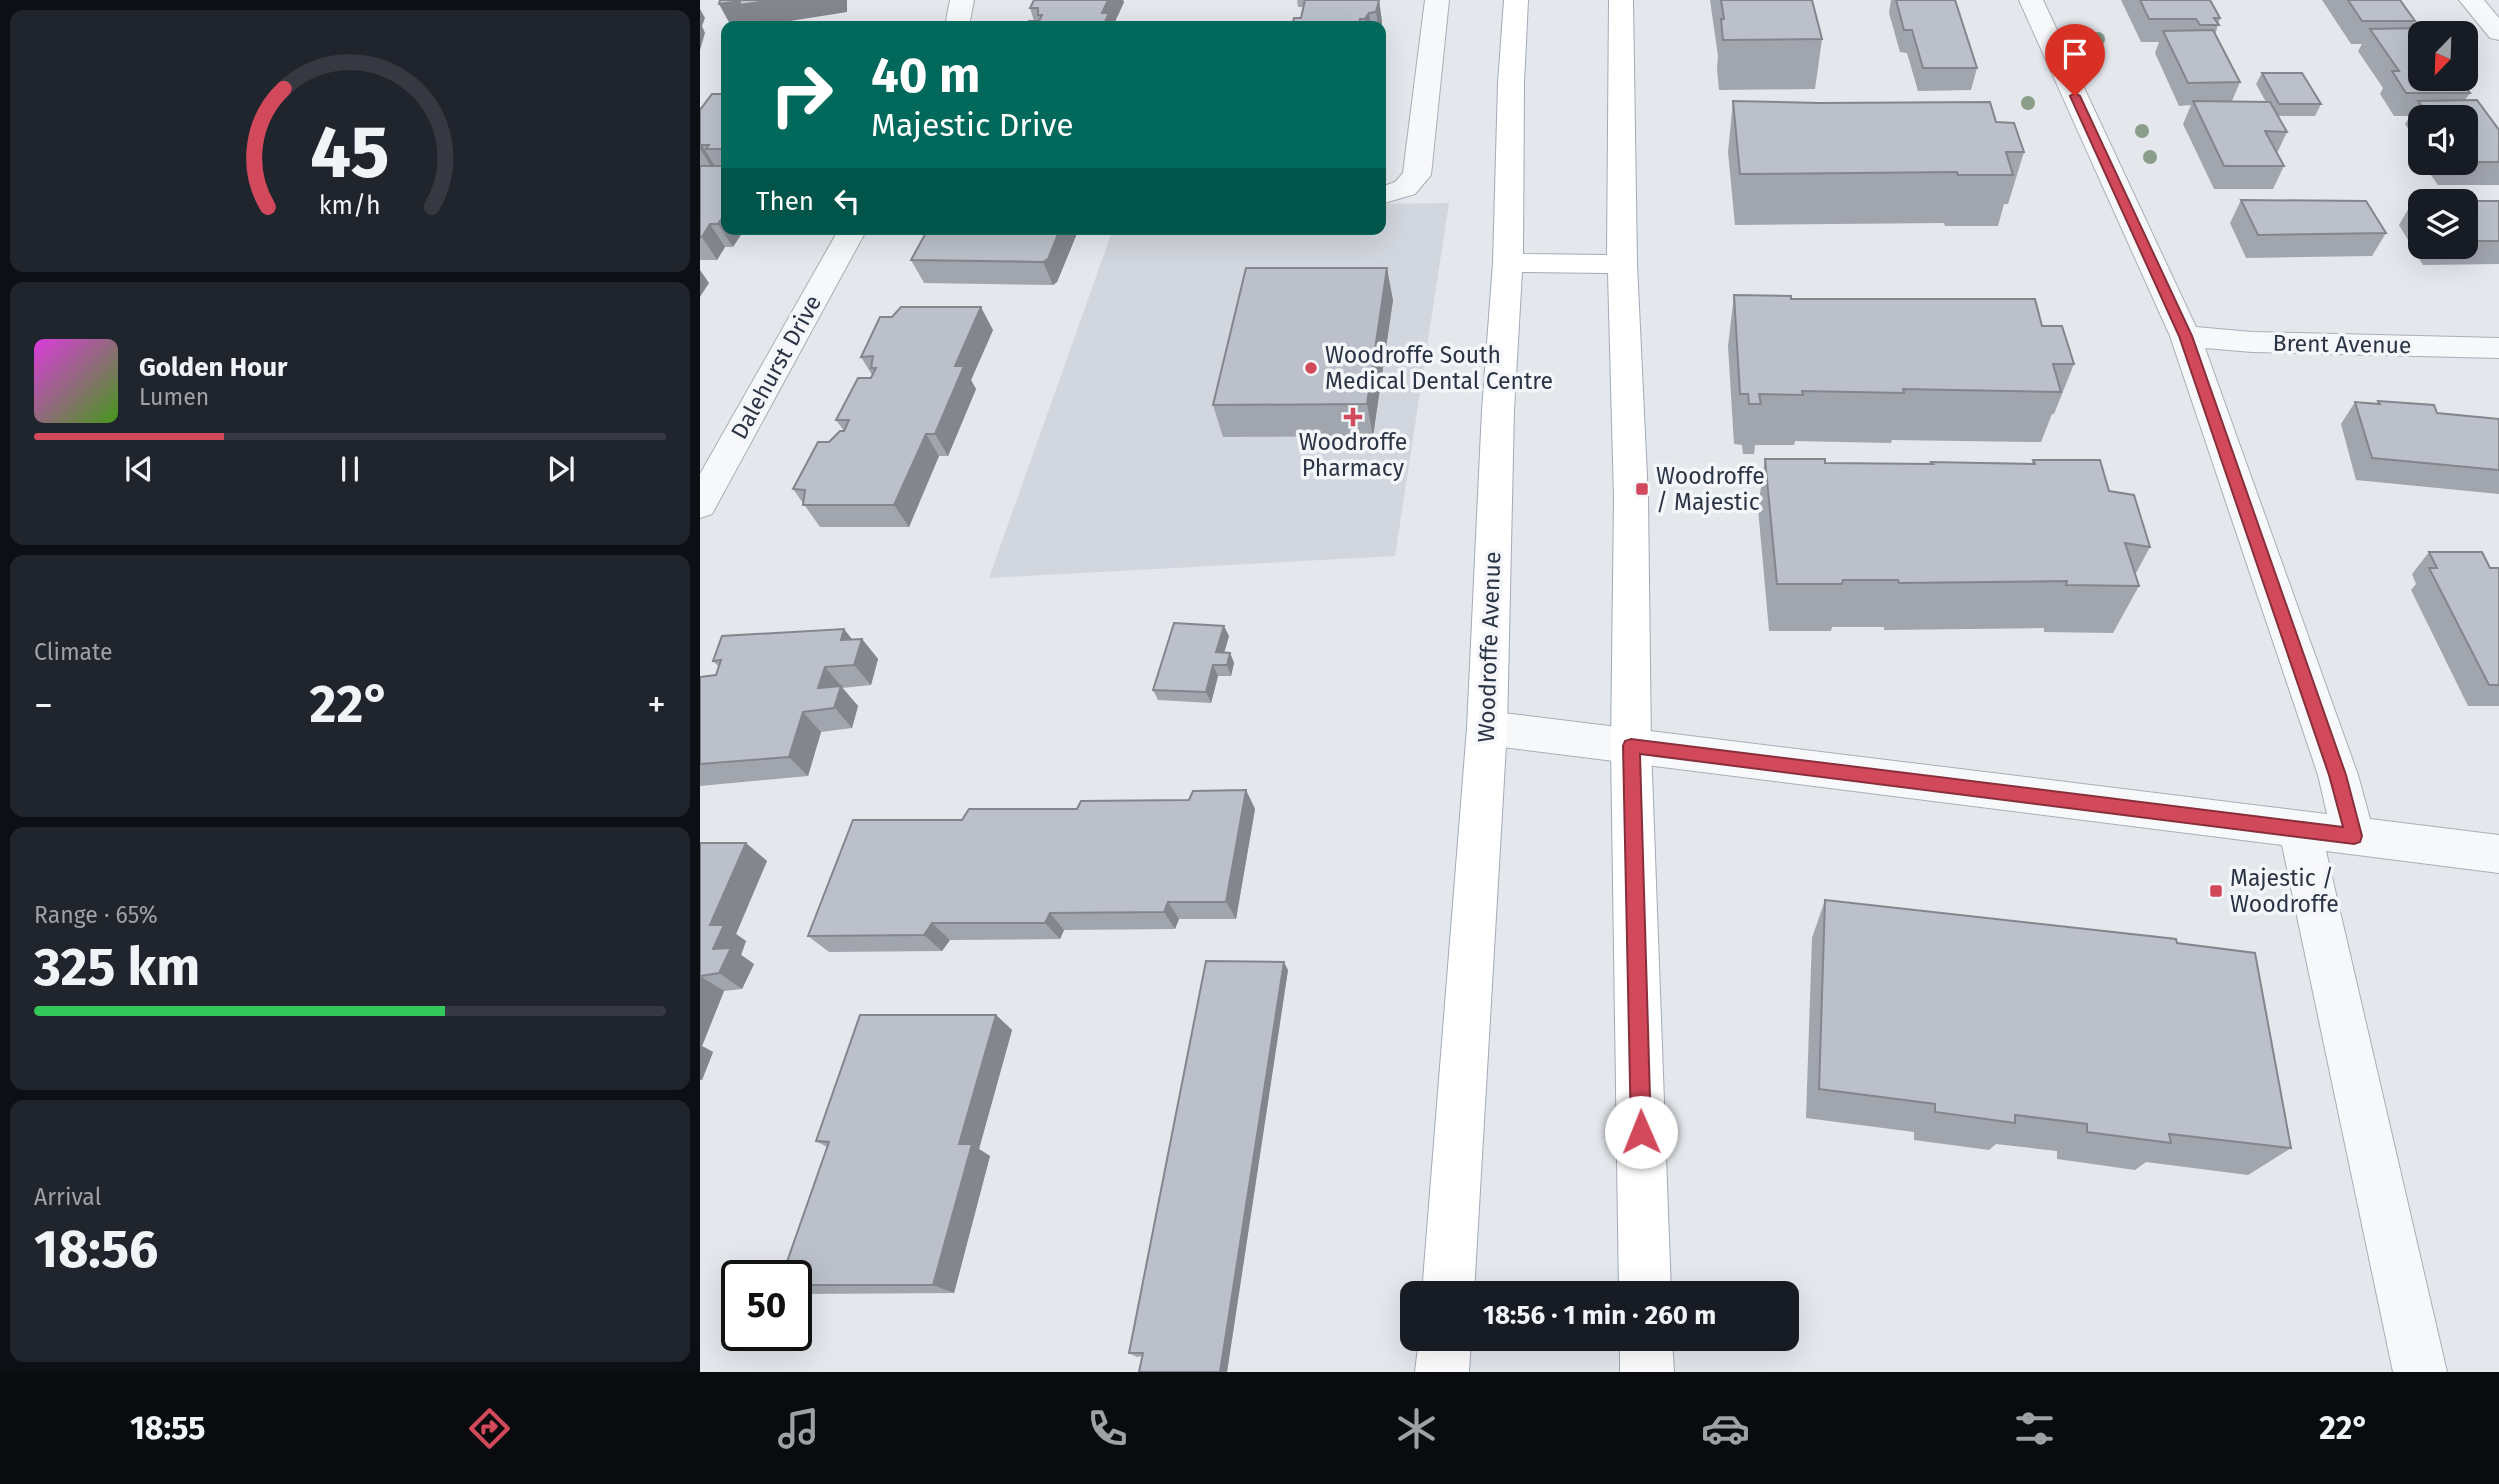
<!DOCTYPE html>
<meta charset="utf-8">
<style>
:root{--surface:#171b24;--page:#20242c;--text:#f1f3f6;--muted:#9ea1a6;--line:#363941;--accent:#d1495b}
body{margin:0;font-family:"Fira Sans",sans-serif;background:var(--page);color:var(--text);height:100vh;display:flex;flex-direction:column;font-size:26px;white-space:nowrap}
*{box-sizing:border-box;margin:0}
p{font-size:23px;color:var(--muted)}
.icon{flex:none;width:38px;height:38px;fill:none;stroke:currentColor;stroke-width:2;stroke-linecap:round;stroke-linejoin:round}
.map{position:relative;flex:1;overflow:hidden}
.sheet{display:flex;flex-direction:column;gap:10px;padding:10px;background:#0d0f14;width:700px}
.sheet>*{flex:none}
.banner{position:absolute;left:21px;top:21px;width:665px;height:214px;border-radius:14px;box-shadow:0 7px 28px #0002;background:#00695c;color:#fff;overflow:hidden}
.needle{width:46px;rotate:203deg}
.controls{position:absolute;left:1708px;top:21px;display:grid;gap:14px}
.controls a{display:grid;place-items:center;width:70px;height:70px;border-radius:14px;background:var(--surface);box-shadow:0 7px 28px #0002;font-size:35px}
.speed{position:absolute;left:21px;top:1260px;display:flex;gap:14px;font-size:35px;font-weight:700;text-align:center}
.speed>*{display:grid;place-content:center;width:91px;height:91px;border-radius:50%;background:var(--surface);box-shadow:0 7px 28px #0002;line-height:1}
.speed .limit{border:4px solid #111;border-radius:10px;background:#fff;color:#111}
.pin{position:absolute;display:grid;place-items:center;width:60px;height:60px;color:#fff;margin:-72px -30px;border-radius:50% 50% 50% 0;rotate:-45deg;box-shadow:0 0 7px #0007}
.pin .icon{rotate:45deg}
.me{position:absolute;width:77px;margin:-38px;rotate:359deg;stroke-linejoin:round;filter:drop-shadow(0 0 5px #0008)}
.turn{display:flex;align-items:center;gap:24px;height:147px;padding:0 35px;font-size:32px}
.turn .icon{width:91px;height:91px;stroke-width:2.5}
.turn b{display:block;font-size:49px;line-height:60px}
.then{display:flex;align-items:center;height:66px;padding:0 35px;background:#0003;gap:14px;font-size:26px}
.big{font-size:52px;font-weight:700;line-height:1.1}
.sheet .tile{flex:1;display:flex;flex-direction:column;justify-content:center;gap:10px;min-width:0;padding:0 24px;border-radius:14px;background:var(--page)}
.sheet .dial{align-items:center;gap:0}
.dial svg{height:182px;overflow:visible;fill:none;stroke:var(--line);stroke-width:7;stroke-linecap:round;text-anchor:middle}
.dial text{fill:var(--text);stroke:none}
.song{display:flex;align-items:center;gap:21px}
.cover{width:84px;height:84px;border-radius:10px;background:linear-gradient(135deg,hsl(300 70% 55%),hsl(100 70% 35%))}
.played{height:7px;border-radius:4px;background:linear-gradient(90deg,var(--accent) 30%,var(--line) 30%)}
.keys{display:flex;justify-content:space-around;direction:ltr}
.heat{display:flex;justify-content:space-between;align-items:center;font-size:38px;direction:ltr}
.charge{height:10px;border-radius:5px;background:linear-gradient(90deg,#34c759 65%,var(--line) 0)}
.trip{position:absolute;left:700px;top:1281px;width:399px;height:70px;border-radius:14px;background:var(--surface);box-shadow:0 7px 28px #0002;font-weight:700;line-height:70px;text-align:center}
.tabs{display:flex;height:112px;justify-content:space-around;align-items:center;background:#090b0e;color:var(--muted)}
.tabs .icon{width:49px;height:49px}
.tabs .on{color:var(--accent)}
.tabs b{font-size:32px;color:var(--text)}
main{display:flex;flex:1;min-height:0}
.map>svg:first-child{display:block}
.built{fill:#d2d6de}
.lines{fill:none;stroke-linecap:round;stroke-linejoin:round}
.minor-casing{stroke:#a9aeb7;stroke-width:2}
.major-casing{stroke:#a3abb8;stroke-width:2}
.minor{fill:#f7f8fa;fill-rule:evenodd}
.major{fill:#fff;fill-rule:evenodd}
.tree{fill:#899d89}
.wall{fill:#a1a5ae}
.shaded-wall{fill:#83868d}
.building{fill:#bbc0ca;stroke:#83868d;stroke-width:2}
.route{fill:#d1495b;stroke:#882f3b;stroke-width:2}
.poi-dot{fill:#d1495b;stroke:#f4f6f9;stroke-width:2.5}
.labels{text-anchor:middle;stroke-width:7;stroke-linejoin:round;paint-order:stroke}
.street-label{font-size:23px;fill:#2b3445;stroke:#f4f6f9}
.poi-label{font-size:23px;fill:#2b3445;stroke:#f4f6f9;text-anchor:start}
</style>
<main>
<section class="sheet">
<div class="tile dial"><svg viewBox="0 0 100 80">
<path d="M14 69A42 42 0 1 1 86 69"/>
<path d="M14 69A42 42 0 0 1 21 17" stroke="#d1495b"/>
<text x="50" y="56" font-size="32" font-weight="700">45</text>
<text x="50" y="72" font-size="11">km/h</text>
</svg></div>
<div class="tile">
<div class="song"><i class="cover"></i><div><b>Golden Hour</b><p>Lumen</p></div></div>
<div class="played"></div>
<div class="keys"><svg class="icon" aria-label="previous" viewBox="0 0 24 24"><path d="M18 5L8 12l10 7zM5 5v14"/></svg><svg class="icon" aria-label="pause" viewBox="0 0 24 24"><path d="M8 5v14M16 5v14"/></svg><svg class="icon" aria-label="next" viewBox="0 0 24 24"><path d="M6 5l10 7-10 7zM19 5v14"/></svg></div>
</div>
<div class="tile"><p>Climate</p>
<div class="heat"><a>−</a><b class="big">22°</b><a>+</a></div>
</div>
<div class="tile"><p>Range · 65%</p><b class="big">325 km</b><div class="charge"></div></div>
<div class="tile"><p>Arrival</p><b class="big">18:56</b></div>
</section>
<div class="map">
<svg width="1799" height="1372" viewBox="0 0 1799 1372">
<rect width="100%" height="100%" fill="#e4e7ec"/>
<!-- built -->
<path class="built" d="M749,203L695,556L289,578L413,229H681V204Z"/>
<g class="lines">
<defs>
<path id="minor" d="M250,0H274L269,26H245Z
M725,0H749L731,175L715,194L681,204V187L695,182L703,173Z
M1319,0H1343L1496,327L1552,332L1799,338V358L1552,352L1505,348L1658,775L1670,819L1799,835V873L1626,851L1747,1372H1693L1582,845L787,745L773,740L767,728L773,716L787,711L1627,814L1618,775L1470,336Z
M1759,0H1784L1799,18V40L1790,38Z
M139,229H167L12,514L0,518V474Z"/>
<path id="major" d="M804,0H828L824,83L823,254L907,255L909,0H933L937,264L948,498L951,746L971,1293H919L911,746L914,498L908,273L822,272L814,410L807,728L774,1293H722L767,728L782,410L793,263L798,83Z
M719,1339H771L769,1372H715Z
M920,1339H972L974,1372H920Z"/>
</defs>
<!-- minor casing -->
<use href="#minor" class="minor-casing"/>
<!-- major casing -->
<use href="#major" class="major-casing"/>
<!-- minor -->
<use href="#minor" class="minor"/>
<!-- major -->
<use href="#major" class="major"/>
</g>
<!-- trees -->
<g class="tree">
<circle cx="1398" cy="39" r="7"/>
<circle cx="1328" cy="103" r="7"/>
<circle cx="1442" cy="131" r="7"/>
<circle cx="1450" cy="157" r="7"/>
</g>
<!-- wall -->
<path class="wall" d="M334,0H423L424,2L413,26H326L334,21L330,8Z
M597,0H679L682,22L681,26H592L601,18L604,7H598Z
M1010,0H1112L1122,39L1115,89L1019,90L1017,69L1018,56Z
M1191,0H1255L1277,68L1271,90L1218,91L1207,53L1200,52L1189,13Z
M1421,0H1510L1520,18L1515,35L1540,82L1532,101L1566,102L1556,84L1562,73L1621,104L1615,116H1578L1587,132L1577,153L1584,166L1573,189H1514L1483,124L1491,105L1479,106L1455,53L1459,42H1441Z
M1622,0H1700L1715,21L1711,28L1770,93L1765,100L1799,130V185H1738L1726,168L1729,163H1766V117H1720V146L1705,124L1710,116H1694L1680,94L1683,88L1658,51L1662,44H1651Z
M26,94V229L33,247H25L17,260H0V110Z
M1033,101L1296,122L1324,152L1308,204H1304L1298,226H1245L1244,223L1035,225L1028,152Z
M1541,200L1686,233L1672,256L1546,258L1530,223Z
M1713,201H1720V247H1766V201H1799V264L1723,265L1699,225Z
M228,229H377L378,231L357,282L353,285L224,283L211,260Z
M1034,295L1342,326L1374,364L1354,414H1352L1341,442L1192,440L1191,443L1095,441L1094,445H1055L1054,454H1043L1042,445L1034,444L1028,346Z
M693,300L673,436L523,437L513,405Z
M293,330L271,380L276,389L248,456H239L209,527H120L93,489L129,442L144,431L136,420L172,375L161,357Z
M1678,401L1737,413L1799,419V494L1656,480L1641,424L1655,402L1676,404Z
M1065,459L1125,463L1231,464V462L1332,463L1333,460L1409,491L1450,547L1435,575L1439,586L1413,633L1344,632V628L1184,630V627H1132L1131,631H1069L1058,508Z
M1729,552L1790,568H1799V706H1768L1711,590L1716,584L1712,574Z
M529,636L524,653H530L534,663L531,676H518L511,703L458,700L453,690Z
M153,639H162L178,659L171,685L142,688L158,706L152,728L121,732L108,776L0,786V678L16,675L19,667L13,661Z
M546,790L555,809L536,919H479L475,929L364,930L360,939L250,940L242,951L129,952L108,936L262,820L489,800Z
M0,843H46L67,861L36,934L46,941L41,955L54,964L42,989L24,991L2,1046L13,1052L2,1080H0Z
M1125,900L1477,943L1591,1148L1548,1175L1446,1162L1435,1170L1357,1159V1151L1296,1144L1289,1150L1214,1140V1132L1106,1118L1112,938Z
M588,970L527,1372H439L442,1356L437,1357L429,1353Z
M296,1015L312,1030L279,1149L290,1156L254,1293L104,1294L96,1291V1276L127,1147L116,1141Z"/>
<!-- shaded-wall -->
<path class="shaded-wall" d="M71,0H147V12L59,26H52L50,24L31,26L19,4L40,1Z
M408,0H423L424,2L413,26H403L402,13Z
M679,0L682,22L681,29V26H678L676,12Z
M0,9L5,18L2,26L5,33L0,50Z
M669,13L671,26H666L665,19Z
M2,145L16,168L14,171L0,149Z
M26,212V229H45L33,247L18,224Z
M10,224L25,247L17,260L2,237Z
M360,229H377L378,231L357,282L353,285L343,262Z
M687,268L693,300L673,436L667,404Z
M0,270L9,283L0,297Z
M281,307L293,330L271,380L276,389L248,456L235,434L255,366Z
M226,434L239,456L209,527L194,505Z
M524,626L529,636L521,663L516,652Z
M144,629L159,648L162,639L178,659L171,685L154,665L141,640Z
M530,653L534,663L531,676L527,665Z
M513,665L518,676L511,703L506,692Z
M125,667L158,706L152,728L118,688Z
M103,712L121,732L108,776L89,757Z
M546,790L555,809L536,919L526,902Z
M46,843L67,861L36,934L46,941L41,955L54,964L42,989L19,973L13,949L10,925Z
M468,902L479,919L475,929L464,912Z
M350,913L364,930L360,939L345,923Z
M232,923L250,940L242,951L224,935Z
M584,962L588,970L527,1372H520Z
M0,976L24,991L2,1046L13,1052L2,1080L0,1079Z
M296,1015L312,1030L279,1149L290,1156L254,1293L233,1285L259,1144Z"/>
<!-- building -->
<path class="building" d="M20,0H72L40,5V1L19,4Z
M334,0H408L402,13H409L403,26H326L329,21H339L342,15H338V8H330Z
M605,0H679L676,12L669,13L665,19H660L659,25H668V26H592L594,18H601Z
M1021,0H1112L1122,39L1023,40L1021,19H1024Z
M1196,0H1255L1277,68H1223L1212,30H1204Z
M1440,0H1510L1520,18H1514L1519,25H1500L1496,19H1449Z
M1648,0H1700L1715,21H1662Z
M142,22L140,26H85L86,25Z
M1723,28L1727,33H1720V79H1760L1770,93H1706L1692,71H1699L1670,29Z
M1513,30L1540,82L1488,83L1463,31Z
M1562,73H1602L1621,104H1579Z
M12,94H26V149H6L9,145H2L0,147V110Z
M1777,100L1799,130V162H1766V117H1730L1718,101Z
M1033,101L1119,103L1290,102L1296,122L1314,123L1324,152H1306L1313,175H1258L1257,172L1040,174Z
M1493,101L1570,102L1587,132L1565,131L1584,166H1524Z
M0,166H26V212L18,224H10L2,237H0Z
M1541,200L1666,201L1686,233L1558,235Z
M1713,201H1720V213Z
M1766,201H1799V241H1766Z
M228,229H360L348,259L343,262L211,260Z
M546,268H687L667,404L513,405Z
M1034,295L1091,296V299H1335L1342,326H1362L1374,364H1353L1361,392L1203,389L1204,393L1102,391L1103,395L1059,394L1061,404H1049L1048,394H1040Z
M201,307H281L255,366H264L235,434H226L194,505H103L105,490L93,489L118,442H129L140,431H144L149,420H136L158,378H171L176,368H171L173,356L161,357L180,317H192Z
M1678,401L1734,405L1737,413L1799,419V470L1672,458L1655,402L1680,404Z
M1065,459H1125V463L1233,464L1231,462L1335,464L1333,460H1400L1409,491L1434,495L1450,547L1425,543L1439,586L1366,585L1367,581L1199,583L1198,580H1143L1142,584H1077Z
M1729,552H1782L1790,568H1799V685H1789L1729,568H1737Z
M474,623L524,626L516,652L530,653L527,665H513L506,692L453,690Z
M144,629L141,640L162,639L154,665L125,667L118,688L141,686L134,708L103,712L89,757L0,764V677L16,675L21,660L13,661L22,636Z
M546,790L526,902H468L464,912L350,913L345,923H232L224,935L108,936L153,820H262L269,809H377L381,801L489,800L493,791Z
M0,843H46L10,925H24L13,949L31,948L19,973L0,976Z
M1125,900L1476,939L1477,943L1555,953L1591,1148L1469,1134L1471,1143L1387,1132V1124L1315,1115V1123L1235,1112V1104L1119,1089Z
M506,961L584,962L520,1372H439L443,1353H429Z
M160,1015H296L259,1144H272L233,1285H96V1276H82L129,1142L116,1141Z"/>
<!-- route -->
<path class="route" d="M1375,93L1380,96L1492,336L1646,775L1662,836L1660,842L1654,844L940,754L951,1132L948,1139L941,1141L934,1139L931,1132L923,746L925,741L931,739L1643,827L1629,775L1479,336L1370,96Z"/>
<!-- markers -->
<g class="poi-dot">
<circle cx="611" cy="368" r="7"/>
<path d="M649.5 406.5h7v7h7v7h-7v7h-7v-7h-7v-7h7z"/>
<rect x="935" y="482" width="14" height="14" rx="3.5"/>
<rect x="1509" y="884" width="14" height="14" rx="3.5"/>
</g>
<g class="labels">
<!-- street labels -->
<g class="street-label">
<text transform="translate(1642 344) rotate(1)" y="8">Brent Avenue</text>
<text transform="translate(76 367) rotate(-61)" y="8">Dalehurst Drive</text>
<text transform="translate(789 647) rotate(-88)" y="8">Woodroffe Avenue</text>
</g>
<!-- poi labels -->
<g class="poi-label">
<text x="625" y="363">Woodroffe South<tspan x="625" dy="26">Medical Dental Centre</tspan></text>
<text x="653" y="450" text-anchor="middle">Woodroffe<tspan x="653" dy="26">Pharmacy</tspan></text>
<text x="956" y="484">Woodroffe<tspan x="956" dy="26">/ Majestic</tspan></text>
<text x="1530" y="886">Majestic /<tspan x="1530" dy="26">Woodroffe</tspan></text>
</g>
</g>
</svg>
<div class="controls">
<a><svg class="needle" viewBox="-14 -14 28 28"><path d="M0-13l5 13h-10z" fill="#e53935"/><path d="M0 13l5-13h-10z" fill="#9ea1a6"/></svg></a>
<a><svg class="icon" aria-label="sound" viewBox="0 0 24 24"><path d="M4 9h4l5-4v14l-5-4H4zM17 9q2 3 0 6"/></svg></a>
<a><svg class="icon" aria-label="layers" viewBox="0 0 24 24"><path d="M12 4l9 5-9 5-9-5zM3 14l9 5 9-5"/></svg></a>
</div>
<div class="speed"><div class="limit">50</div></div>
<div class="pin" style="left:1375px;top:96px;background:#d93025"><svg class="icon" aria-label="arrive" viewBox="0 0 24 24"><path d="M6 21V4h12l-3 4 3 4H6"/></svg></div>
<svg class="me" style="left:941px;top:1132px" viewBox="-20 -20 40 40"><circle r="19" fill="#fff"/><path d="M0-13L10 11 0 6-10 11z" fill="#d1495b"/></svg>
<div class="trip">18:56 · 1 min · 260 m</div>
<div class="banner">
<div class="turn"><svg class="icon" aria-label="right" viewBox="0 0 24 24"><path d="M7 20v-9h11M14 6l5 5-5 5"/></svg><div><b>40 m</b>Majestic Drive</div></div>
<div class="then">Then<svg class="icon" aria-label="left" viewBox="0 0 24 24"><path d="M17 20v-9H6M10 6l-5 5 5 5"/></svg></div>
</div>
</div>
</main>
<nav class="tabs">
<b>18:55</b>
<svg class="icon on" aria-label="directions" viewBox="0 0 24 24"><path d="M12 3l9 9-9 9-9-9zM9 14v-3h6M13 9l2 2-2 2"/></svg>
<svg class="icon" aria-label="music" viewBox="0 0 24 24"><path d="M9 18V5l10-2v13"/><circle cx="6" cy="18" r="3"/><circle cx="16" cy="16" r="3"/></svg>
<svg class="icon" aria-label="phone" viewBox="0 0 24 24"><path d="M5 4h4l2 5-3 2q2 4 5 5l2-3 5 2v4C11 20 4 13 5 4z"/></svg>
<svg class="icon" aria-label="climate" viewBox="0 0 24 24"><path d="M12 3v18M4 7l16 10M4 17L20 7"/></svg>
<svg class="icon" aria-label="car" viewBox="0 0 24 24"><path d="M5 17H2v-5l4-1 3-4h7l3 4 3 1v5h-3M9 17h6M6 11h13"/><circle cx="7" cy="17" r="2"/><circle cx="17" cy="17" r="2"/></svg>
<svg class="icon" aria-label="filters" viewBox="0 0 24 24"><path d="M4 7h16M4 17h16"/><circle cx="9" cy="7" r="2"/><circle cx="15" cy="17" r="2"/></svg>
<b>22°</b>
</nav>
